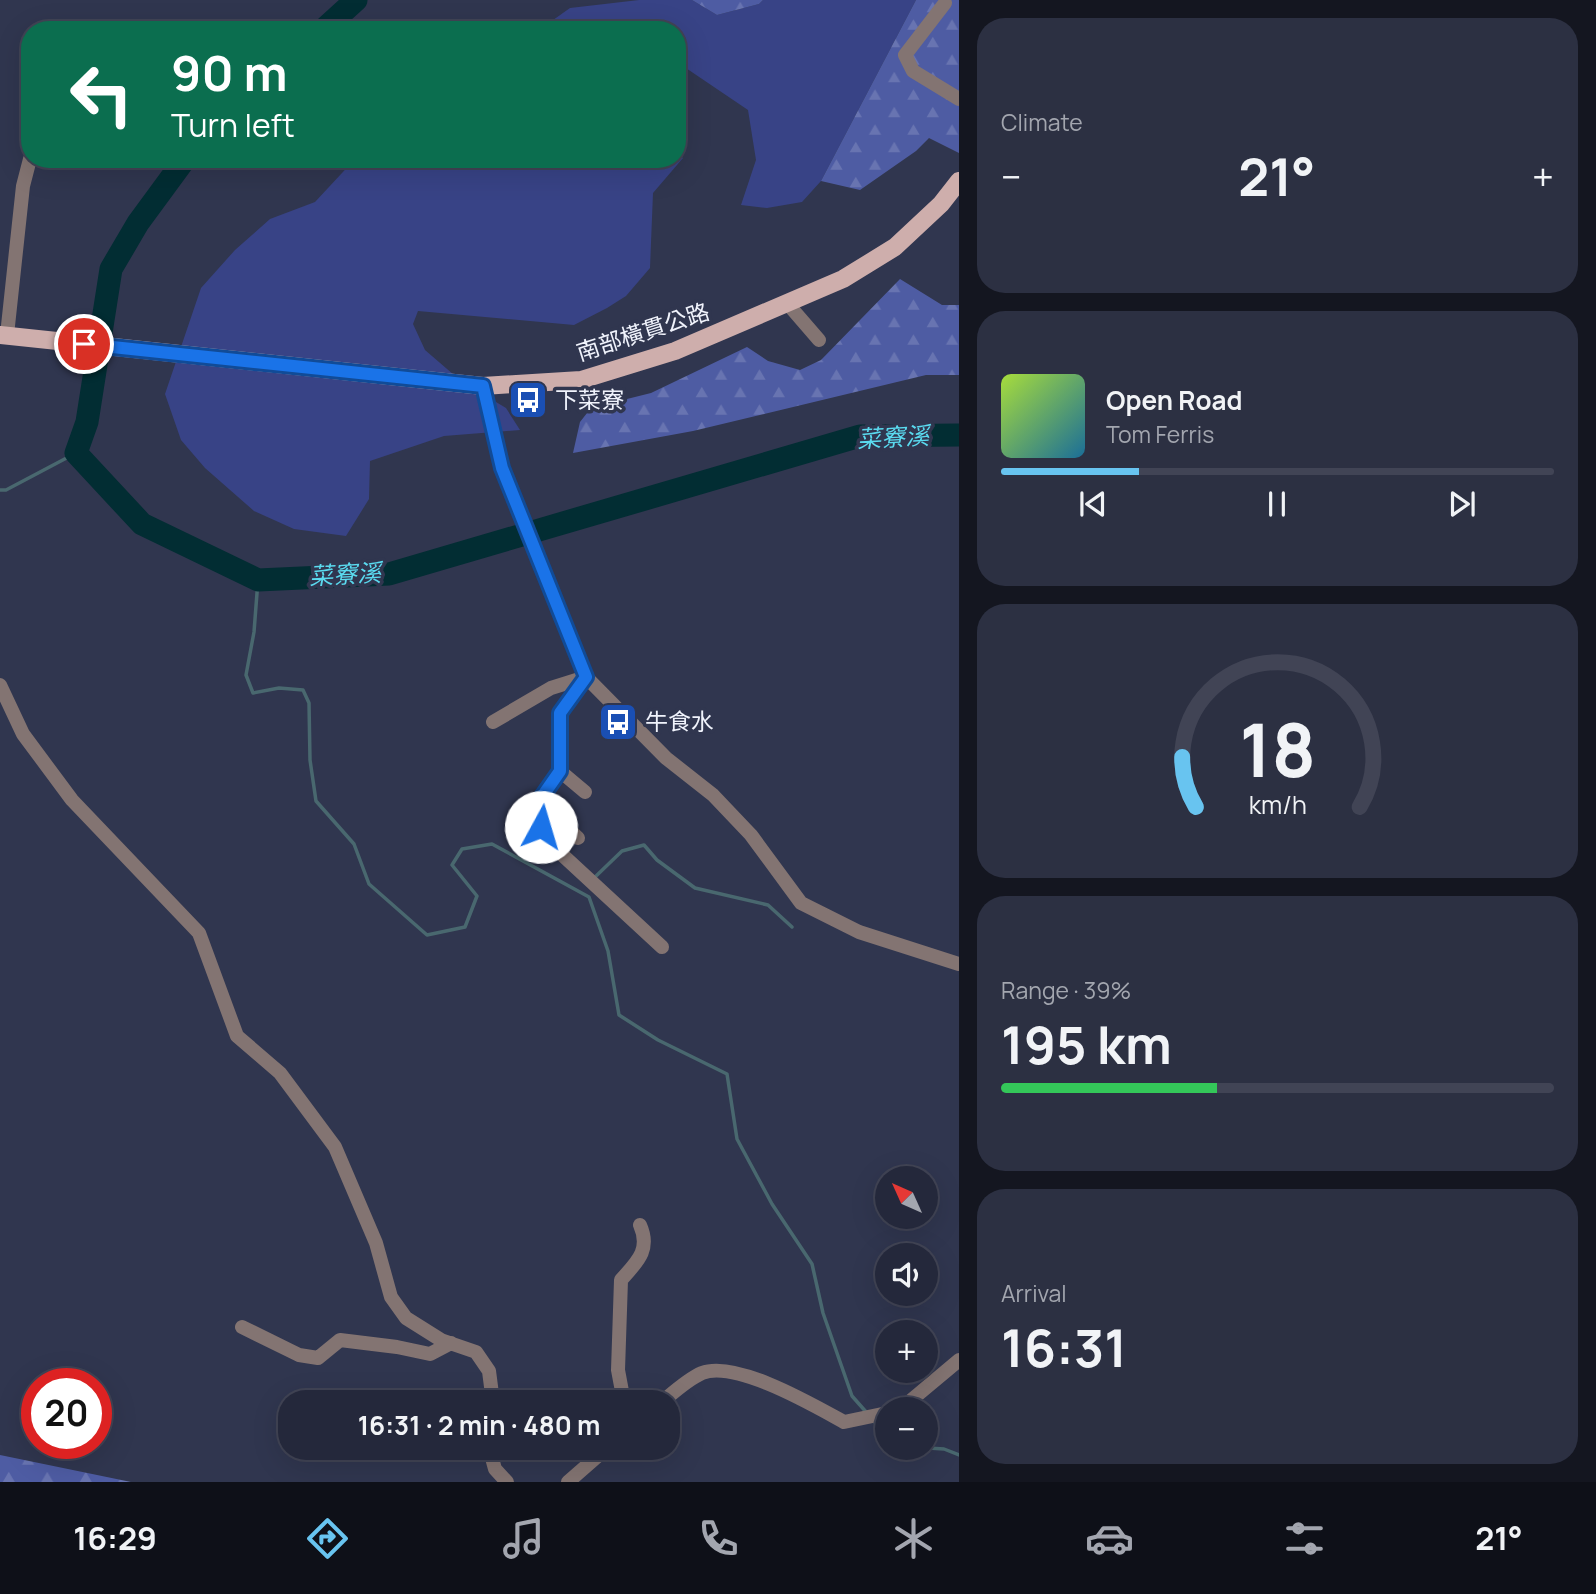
<!DOCTYPE html>
<meta charset="utf-8">
<style>
:root{--surface:#24283b;--page:#2c3042;--text:#f1f3f6;--muted:#a3a6af;--line:#414455;--accent:#68c4f0}
body{margin:0;font-family:Manrope,"Noto Sans TC",sans-serif;background:var(--page);color:var(--text);height:100vh;display:flex;flex-direction:column;font-size:26px;white-space:nowrap}
*{box-sizing:border-box;margin:0}
p{font-size:23px;color:var(--muted)}
.icon{flex:none;width:38px;height:38px;fill:none;stroke:currentColor;stroke-width:2;stroke-linecap:round;stroke-linejoin:round}
.map{position:relative;flex:1;overflow:hidden}
.side{display:flex;flex-direction:column;gap:18px;padding:18px;background:#141620;width:637px}
.side>*{flex:none}
.banner{position:absolute;left:21px;top:21px;width:665px;height:147px;border-radius:28px;box-shadow:0 7px 28px #0002,0 0 0 2px var(--line);background:#0b6e4f;color:#fff;overflow:hidden}
.needle{width:46px;rotate:315deg}
.buttons{position:absolute;left:875px;top:1166px;display:grid;gap:14px}
.buttons a{display:grid;place-items:center;width:63px;height:63px;border-radius:50%;background:var(--surface);box-shadow:0 7px 28px #0002,0 0 0 2px var(--line);font-size:35px}
.speed{position:absolute;left:21px;top:1368px;display:flex;gap:14px;font-size:35px;font-weight:700;text-align:center}
.speed>*{display:grid;place-content:center;width:91px;height:91px;border-radius:50%;background:var(--surface);box-shadow:0 7px 28px #0002,0 0 0 2px var(--line);line-height:1}
.speed .limit{border:10px solid #d22;background:#fff;color:#111}
.pin{position:absolute;display:grid;place-items:center;width:60px;height:60px;color:#fff;margin:-30px;border:4px solid #fff;border-radius:50%;box-shadow:0 2px 7px #0007}
.me{position:absolute;width:77px;margin:-38px;rotate:6deg;stroke-linejoin:round;filter:drop-shadow(0 0 5px #0008)}
.turn{display:flex;align-items:center;gap:24px;height:147px;padding:0 35px;font-size:32px}
.turn .icon{width:91px;height:91px;stroke-width:2.5}
.turn b{display:block;font-size:49px;line-height:60px}
.big{font-size:52px;font-weight:700;line-height:1.1}
.side .widget{flex:1;display:flex;flex-direction:column;justify-content:center;gap:10px;min-width:0;padding:0 24px;border-radius:28px;background:var(--page)}
.side .dial{align-items:center;gap:0}
.dial svg{height:182px;overflow:visible;fill:none;stroke:var(--line);stroke-width:7;stroke-linecap:round;text-anchor:middle}
.dial text{fill:var(--text);stroke:none}
.song{display:flex;align-items:center;gap:21px}
.cover{width:84px;height:84px;border-radius:10px;background:linear-gradient(135deg,hsl(80 70% 55%),hsl(200 70% 35%))}
.played{height:7px;border-radius:4px;background:linear-gradient(90deg,var(--accent) 25%,var(--line) 25%)}
.keys{display:flex;justify-content:space-around;direction:ltr}
.heat{display:flex;justify-content:space-between;align-items:center;font-size:38px;direction:ltr}
.charge{height:10px;border-radius:5px;background:linear-gradient(90deg,#34c759 39%,var(--line) 0)}
.trip{position:absolute;left:278px;top:1390px;width:402px;height:70px;border-radius:28px;background:var(--surface);box-shadow:0 7px 28px #0002,0 0 0 2px var(--line);font-weight:700;line-height:70px;text-align:center}
.dock{display:flex;height:112px;justify-content:space-around;align-items:center;background:#0e1018;color:var(--muted)}
.dock .icon{width:49px;height:49px}
.dock .on{color:var(--accent)}
.dock b{font-size:32px;color:var(--text)}
main{display:flex;flex:1;min-height:0}
.map>svg:first-child{display:block}
.grass{fill:#384386}
.forest{fill:url(#forest-firs)}
.lines{fill:none;stroke-linecap:round;stroke-linejoin:round}
.stream{stroke:#49686f;stroke-width:3.5}
.river{stroke:#022d33;stroke-width:23}
.minor{stroke:#837472;stroke-width:14}
.major{stroke:#ceaeac;stroke-width:18}
.route-casing{stroke:#114b97;stroke-width:18}
.route{stroke:#1a73e8;stroke-width:12}
.labels{text-anchor:middle;stroke-width:7;stroke-linejoin:round;paint-order:stroke}
.street-label{font-size:23px;fill:#f0f3fc;stroke:#30364f}
.poi-label{font-size:23px;fill:#f0f3fc;stroke:#30364f;text-anchor:start}
.water-label{font-size:24px;font-style:italic;fill:#5adaef;stroke:#30364f}
</style>
<main>
<div class="map">
<svg width="959" height="1482" viewBox="0 0 959 1482">
<defs>
<pattern id="forest-firs" width="22" height="20" patternUnits="userSpaceOnUse" patternTransform="scale(1.75)"><rect width="22" height="20" fill="#4e5ca3"/><path d="M5 1l3.5 6h-7zM16 11l3.5 6h-7z" fill="#6874b1"/></pattern>
</defs>
<rect width="100%" height="100%" fill="#30364f"/>
<!-- grass -->
<path class="grass" d="M639,0H692L717,15L759,4L763,0H916L821,181L802,202L767,208L741,205L756,160L748,110L677,62V30H539L570,8Z
M677,154L683,158L653,193L650,268L626,296L607,308L574,325L418,311L413,324L425,350L461,381L506,408L520,430L444,436L370,461L369,499L346,536L294,529L254,511L205,468L181,440L165,394L201,288L235,250L270,219L315,202L355,159H677Z"/>
<!-- forest -->
<path class="forest" d="M692,0H763L759,4L717,15Z
M916,0H959V153L929,138L916,151L860,190L821,181Z
M900,279L942,305H959V375H926L693,431L573,453L580,422L591,408L651,393L747,347L768,361L800,370L821,360Z
M0,1455L131,1482H0Z"/>
<g class="lines">
<!-- stream -->
<path class="stream" d="M0,490H6L76,453
M258,580L254,632L246,675L253,693L279,688L303,690L309,703L310,760L316,801L354,844L369,884L427,935L465,927L477,896L452,865L462,849L492,844L589,897L608,951L619,1015L658,1040L727,1074L737,1139L772,1204L812,1264L823,1313L852,1396L867,1413
M594,878L622,851L644,845L657,860L695,888L768,905L792,927
M872,1419L887,1436
M912,1447L944,1449L959,1455"/>
<!-- river -->
<path class="river" d="M323,30L356,0
M185,159L138,223L111,269L87,422L76,453L142,524L258,580L389,574L860,436L959,435"/>
<!-- minor -->
<path class="minor" d="M945,3L905,55L913,71L959,99
M787,303L819,340
M7,335L23,186L30,159
M483,386L502,468L586,677L666,758L713,795L751,835L801,903L859,932L959,964
M0,685L23,734L72,800L199,933L237,1036L280,1073L335,1147L376,1243L391,1297L406,1318L441,1340L476,1352L489,1371L493,1402
M493,722L551,688L586,677L560,713V771L539,801L541,827L556,849L662,947
M560,771L585,792
M539,801L578,838
M242,1327L299,1355L318,1358L340,1340L397,1347L430,1354L451,1343
M624,1402L618,1370L621,1280C637,1262 651,1250 640,1225
M662,1402C674,1392 688,1379 702,1373C736,1360 813,1405 844,1422L887,1413
M896,1409L909,1402L959,1360
M489,1447L495,1469L507,1482
M568,1482L608,1447"/>
<!-- major -->
<path class="major" d="M0,335L483,386L581,380L675,351L843,279L895,247L941,204L959,181"/>
</g>
<g class="lines">
<defs>
<path id="route" d="M84,344L483,386L502,468L586,677L560,713V771L539,801L541,827"/>
</defs>
<!-- route casing -->
<use href="#route" class="route-casing"/>
<!-- route -->
<use href="#route" class="route"/>
</g>
<!-- icons -->
<defs>
<symbol id="bus-square" viewBox="-11 -11 22 22"><rect x="-9" y="-9" width="18" height="18" rx="4" fill="#1a4fb4" stroke="#30364f"/><path d="M-5-6H5V4H4V6H2V4H-2V6H-4V4H-5ZM-3.5-4V0h7V-4ZM-3.5 1.2v1.5H-2V1.2ZM2 1.2v1.5H3.5V1.2Z" fill="#fff"/></symbol>
</defs>
<g fill-rule="evenodd">
<use href="#bus-square" x="506" y="378" width="44" height="44"/>
<use href="#bus-square" x="596" y="700" width="44" height="44"/>
</g>
<g class="labels">
<!-- street labels -->
<g class="street-label">
<text transform="translate(643 332) rotate(-18)" y="8">南部橫貫公路</text>
</g>
<!-- poi labels -->
<g class="poi-label">
<text x="555" y="408">下菜寮</text>
<text x="645" y="730">牛食水</text>
</g>
<!-- water labels -->
<g class="water-label">
<text transform="translate(893 438) rotate(-3)" y="8">菜竂溪</text>
<text transform="translate(345 575) rotate(-3)" y="8">菜竂溪</text>
</g>
</g>
</svg>
<div class="buttons">
<a><svg class="needle" viewBox="-14 -14 28 28"><path d="M0-13l5 13h-10z" fill="#e53935"/><path d="M0 13l5-13h-10z" fill="#a3a6af"/></svg></a>
<a><svg class="icon" aria-label="sound" viewBox="0 0 24 24"><path d="M4 9h4l5-4v14l-5-4H4zM17 9q2 3 0 6"/></svg></a>
<a>+</a>
<a>−</a>
</div>
<div class="speed"><div class="limit">20</div></div>
<div class="pin" style="left:84px;top:344px;background:#d93025"><svg class="icon" aria-label="arrive" viewBox="0 0 24 24"><path d="M6 21V4h12l-3 4 3 4H6"/></svg></div>
<svg class="me" style="left:541px;top:827px" viewBox="-20 -20 40 40"><circle r="19" fill="#fff"/><path d="M0-13L10 11 0 6-10 11z" fill="#1a73e8"/></svg>
<div class="trip">16:31 · 2 min · 480 m</div>
<div class="banner">
<div class="turn"><svg class="icon" aria-label="left" viewBox="0 0 24 24"><path d="M17 20v-9H6M10 6l-5 5 5 5"/></svg><div><b>90 m</b>Turn left</div></div>
</div>
</div>
<section class="side">
<div class="widget"><p>Climate</p>
<div class="heat"><a>−</a><b class="big">21°</b><a>+</a></div>
</div>
<div class="widget">
<div class="song"><i class="cover"></i><div><b>Open Road</b><p>Tom Ferris</p></div></div>
<div class="played"></div>
<div class="keys"><svg class="icon" aria-label="previous" viewBox="0 0 24 24"><path d="M18 5L8 12l10 7zM5 5v14"/></svg><svg class="icon" aria-label="pause" viewBox="0 0 24 24"><path d="M8 5v14M16 5v14"/></svg><svg class="icon" aria-label="next" viewBox="0 0 24 24"><path d="M6 5l10 7-10 7zM19 5v14"/></svg></div>
</div>
<div class="widget dial"><svg viewBox="0 0 100 80">
<path d="M14 69A42 42 0 1 1 86 69"/>
<path d="M14 69A42 42 0 0 1 8 47" stroke="#68c4f0"/>
<text x="50" y="56" font-size="32" font-weight="700">18</text>
<text x="50" y="72" font-size="11">km/h</text>
</svg></div>
<div class="widget"><p>Range · 39%</p><b class="big">195 km</b><div class="charge"></div></div>
<div class="widget"><p>Arrival</p><b class="big">16:31</b></div>
</section>
</main>
<nav class="dock">
<b>16:29</b>
<svg class="icon on" aria-label="directions" viewBox="0 0 24 24"><path d="M12 3l9 9-9 9-9-9zM9 14v-3h6M13 9l2 2-2 2"/></svg>
<svg class="icon" aria-label="music" viewBox="0 0 24 24"><path d="M9 18V5l10-2v13"/><circle cx="6" cy="18" r="3"/><circle cx="16" cy="16" r="3"/></svg>
<svg class="icon" aria-label="phone" viewBox="0 0 24 24"><path d="M5 4h4l2 5-3 2q2 4 5 5l2-3 5 2v4C11 20 4 13 5 4z"/></svg>
<svg class="icon" aria-label="climate" viewBox="0 0 24 24"><path d="M12 3v18M4 7l16 10M4 17L20 7"/></svg>
<svg class="icon" aria-label="car" viewBox="0 0 24 24"><path d="M5 17H2v-5l4-1 3-4h7l3 4 3 1v5h-3M9 17h6M6 11h13"/><circle cx="7" cy="17" r="2"/><circle cx="17" cy="17" r="2"/></svg>
<svg class="icon" aria-label="filters" viewBox="0 0 24 24"><path d="M4 7h16M4 17h16"/><circle cx="9" cy="7" r="2"/><circle cx="15" cy="17" r="2"/></svg>
<b>21°</b>
</nav>
